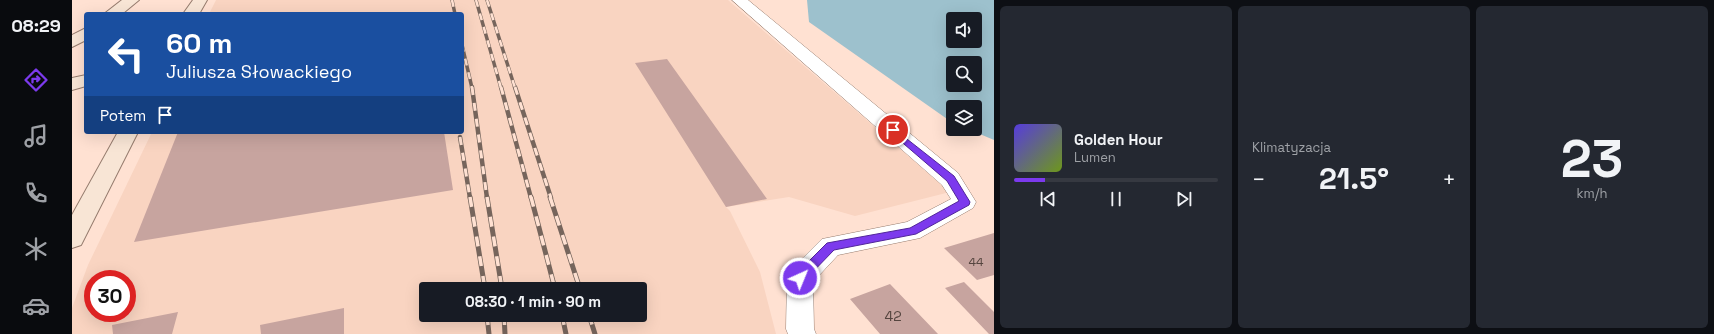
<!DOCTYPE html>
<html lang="pl">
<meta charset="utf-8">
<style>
:root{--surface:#171b24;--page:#242831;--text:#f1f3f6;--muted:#9ea1a6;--line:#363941;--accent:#7c3aed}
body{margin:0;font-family:"Space Grotesk",sans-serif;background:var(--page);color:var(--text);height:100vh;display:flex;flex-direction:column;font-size:15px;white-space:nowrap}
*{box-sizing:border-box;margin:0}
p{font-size:13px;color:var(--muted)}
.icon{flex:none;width:22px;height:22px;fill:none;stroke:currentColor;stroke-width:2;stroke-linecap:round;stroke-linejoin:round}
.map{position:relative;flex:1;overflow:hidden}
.drawer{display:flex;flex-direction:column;gap:6px;padding:6px;background:#0d0f14;width:720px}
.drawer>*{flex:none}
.guide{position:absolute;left:12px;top:12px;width:380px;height:122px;border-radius:4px;box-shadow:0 4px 16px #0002;background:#1a4fa0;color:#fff;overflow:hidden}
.fabs{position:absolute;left:874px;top:12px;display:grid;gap:8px}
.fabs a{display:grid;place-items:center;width:36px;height:36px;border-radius:4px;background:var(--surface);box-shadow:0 4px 16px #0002;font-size:20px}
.speed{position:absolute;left:12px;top:270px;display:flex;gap:8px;font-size:20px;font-weight:700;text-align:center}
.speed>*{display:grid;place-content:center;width:52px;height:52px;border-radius:50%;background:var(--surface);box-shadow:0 4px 16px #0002;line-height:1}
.speed .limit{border:6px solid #d22;background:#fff;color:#111}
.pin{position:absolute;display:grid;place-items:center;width:34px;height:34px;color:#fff;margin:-17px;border:2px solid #fff;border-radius:50%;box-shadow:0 1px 4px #0007}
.me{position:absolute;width:44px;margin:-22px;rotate:44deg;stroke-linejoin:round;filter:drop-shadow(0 0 3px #0008)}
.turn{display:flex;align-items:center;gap:14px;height:84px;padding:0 16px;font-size:18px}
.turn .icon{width:52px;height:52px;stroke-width:2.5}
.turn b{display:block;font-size:28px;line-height:34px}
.then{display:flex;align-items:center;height:38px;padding:0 16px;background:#0003;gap:8px;font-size:15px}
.big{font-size:30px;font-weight:700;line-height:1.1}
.drawer .widget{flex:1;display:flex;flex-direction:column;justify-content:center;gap:6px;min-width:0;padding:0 14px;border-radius:6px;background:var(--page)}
.drawer .dial{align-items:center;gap:0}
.dial b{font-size:52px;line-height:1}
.song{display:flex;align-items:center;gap:12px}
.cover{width:48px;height:48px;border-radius:6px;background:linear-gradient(135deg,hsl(250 70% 55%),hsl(80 70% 35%))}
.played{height:4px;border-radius:2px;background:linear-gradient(90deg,var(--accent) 15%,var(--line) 15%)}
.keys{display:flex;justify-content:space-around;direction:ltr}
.heat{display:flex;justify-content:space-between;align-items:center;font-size:22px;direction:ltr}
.drawer .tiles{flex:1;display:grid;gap:6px;grid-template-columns:repeat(3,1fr)}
.trip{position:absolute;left:347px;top:282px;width:228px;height:40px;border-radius:4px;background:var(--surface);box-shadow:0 4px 16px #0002;font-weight:700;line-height:40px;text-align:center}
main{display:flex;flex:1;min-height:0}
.tab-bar{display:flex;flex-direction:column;width:72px;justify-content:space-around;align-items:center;background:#090b0e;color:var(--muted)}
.tab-bar .icon{width:28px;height:28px}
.tab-bar .selected{color:var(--accent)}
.tab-bar b{font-size:18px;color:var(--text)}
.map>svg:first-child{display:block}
.built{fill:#f9d4c1;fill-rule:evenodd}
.water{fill:#9dc1cd;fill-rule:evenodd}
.building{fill:#c7a49f}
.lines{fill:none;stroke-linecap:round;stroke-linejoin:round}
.minor-casing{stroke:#967c6e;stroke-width:1}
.secondary-casing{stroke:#967c6e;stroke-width:2}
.minor{fill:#fff;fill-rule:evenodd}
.secondary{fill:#f8e5d5;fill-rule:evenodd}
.rail-far2-casing{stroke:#76655c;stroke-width:3.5}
.rail-far1-casing{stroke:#76655c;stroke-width:4.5}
.rail-casing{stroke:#76655c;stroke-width:5}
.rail-far2{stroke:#ffe1d2;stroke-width:2.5;stroke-dasharray:7;stroke-linecap:butt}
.rail-far1{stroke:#ffe1d2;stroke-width:3;stroke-dasharray:8;stroke-linecap:butt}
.rail{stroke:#ffe1d2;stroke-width:3.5;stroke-dasharray:10;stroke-linecap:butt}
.route{fill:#7c3aed;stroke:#51269a}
.labels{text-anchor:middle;stroke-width:4;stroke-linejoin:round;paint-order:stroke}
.number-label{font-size:12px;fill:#55453f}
.near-number-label{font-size:14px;fill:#55453f}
</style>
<main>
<nav class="tab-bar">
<b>08:29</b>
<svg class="icon selected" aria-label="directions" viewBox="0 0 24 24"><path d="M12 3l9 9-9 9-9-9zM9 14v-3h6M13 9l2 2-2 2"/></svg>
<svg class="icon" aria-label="music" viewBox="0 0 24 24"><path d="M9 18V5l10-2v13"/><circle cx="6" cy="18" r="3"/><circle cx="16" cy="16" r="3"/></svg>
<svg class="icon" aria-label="phone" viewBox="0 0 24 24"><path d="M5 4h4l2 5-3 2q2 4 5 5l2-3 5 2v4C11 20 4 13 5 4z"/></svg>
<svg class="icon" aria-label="climate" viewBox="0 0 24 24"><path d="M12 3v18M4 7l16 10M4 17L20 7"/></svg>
<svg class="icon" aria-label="car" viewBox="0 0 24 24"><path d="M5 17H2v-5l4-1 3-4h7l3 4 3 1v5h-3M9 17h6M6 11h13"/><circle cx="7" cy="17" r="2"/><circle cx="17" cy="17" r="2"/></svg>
</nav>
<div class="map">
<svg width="922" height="334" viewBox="0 0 922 334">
<rect width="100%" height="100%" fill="#ffe1d2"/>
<!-- built -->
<path class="built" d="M144,0H656L878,192L783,216L717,197L654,207L658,211L688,272L704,334H0V308L16,265L80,132H390V14H137ZM21,279H55V313H21ZM354,289H568V315H354Z"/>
<!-- water -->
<path class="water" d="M735,0H922V140L896,129H903V107H881V123L878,121L737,22ZM881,19H903V41H881ZM881,63H903V85H881Z"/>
<!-- building -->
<path class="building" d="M595,59L695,199L654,207L563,63Z
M106,132H372L381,190L62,242Z
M922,233V275L905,280L872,248Z
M892,282L922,312V334H917L873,288Z
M818,284L866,334H808L778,299Z
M272,308V334H189L188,325Z
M106,312L100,334H41L40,325Z"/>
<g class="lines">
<defs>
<path id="minor" d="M660,0H676L886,173L904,202L901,208L848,238L766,255L741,282L742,329L744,334H716L714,329L715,278L719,270L750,239L835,222L879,199L870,185Z"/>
<path id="secondary" d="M50,0H67L50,14H32Z
M121,0H135L127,14H111Z
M14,28V40L0,47V35Z
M14,75V86L0,90V78Z
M46,132H66L9,245L0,248V215Z"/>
</defs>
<!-- minor casing -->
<use href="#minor" class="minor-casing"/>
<!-- secondary casing -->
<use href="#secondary" class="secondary-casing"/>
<!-- minor -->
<use href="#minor" class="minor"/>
<!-- secondary -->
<use href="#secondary" class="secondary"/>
<defs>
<path id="rail-far2" d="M380,0L383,14
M404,0L429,88
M415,0L443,88
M390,45L400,88"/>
<path id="rail-far1" d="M400,87L415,198
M429,87L459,198
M443,87L479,198
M388,137L398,198"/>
<path id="rail" d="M398,197L413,289
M415,197L430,289
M459,197L483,289
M478,197L508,289
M415,315L417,334
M432,315L433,334
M490,315L494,334
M517,315L523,334"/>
</defs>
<!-- rail-far2 casing -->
<use href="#rail-far2" class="rail-far2-casing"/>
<!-- rail-far1 casing -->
<use href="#rail-far1" class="rail-far1-casing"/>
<!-- rail casing -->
<use href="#rail" class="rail-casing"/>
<!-- rail-far2 -->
<use href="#rail-far2" class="rail-far2"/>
<!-- rail-far1 -->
<use href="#rail-far1" class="rail-far1"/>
<!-- rail -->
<use href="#rail" class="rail"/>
</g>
<!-- route -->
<path class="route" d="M821,128L882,176L898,202L897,205L844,234L762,250L732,281L728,283L724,281L723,278L724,274L755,243L838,228L887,201L875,181L818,132V129Z"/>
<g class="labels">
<!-- number labels -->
<g class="number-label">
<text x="904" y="266">44</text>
</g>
<!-- near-number labels -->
<g class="near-number-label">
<text x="821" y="321">42</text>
</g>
</g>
</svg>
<div class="fabs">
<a><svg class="icon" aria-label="sound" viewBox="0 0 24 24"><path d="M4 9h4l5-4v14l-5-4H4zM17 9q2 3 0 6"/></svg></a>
<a><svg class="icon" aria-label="search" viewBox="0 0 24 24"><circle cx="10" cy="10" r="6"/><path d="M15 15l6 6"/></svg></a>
<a><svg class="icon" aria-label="layers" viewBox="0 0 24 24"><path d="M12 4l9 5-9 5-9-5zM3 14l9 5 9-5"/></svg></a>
</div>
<div class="speed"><div class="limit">30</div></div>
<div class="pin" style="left:821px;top:130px;background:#d93025"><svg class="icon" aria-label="arrive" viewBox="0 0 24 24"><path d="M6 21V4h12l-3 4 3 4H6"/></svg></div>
<svg class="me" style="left:728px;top:278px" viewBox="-20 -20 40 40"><circle r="17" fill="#7c3aed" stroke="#fff" stroke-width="3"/><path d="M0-11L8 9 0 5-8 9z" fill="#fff"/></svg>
<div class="trip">08:30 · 1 min · 90 m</div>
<div class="guide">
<div class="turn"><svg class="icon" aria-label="left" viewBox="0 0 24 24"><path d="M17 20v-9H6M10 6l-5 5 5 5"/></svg><div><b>60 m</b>Juliusza Słowackiego</div></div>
<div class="then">Potem<svg class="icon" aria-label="arrive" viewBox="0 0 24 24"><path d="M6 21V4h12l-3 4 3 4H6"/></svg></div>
</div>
</div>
<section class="drawer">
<div class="tiles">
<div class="widget">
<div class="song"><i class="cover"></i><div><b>Golden Hour</b><p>Lumen</p></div></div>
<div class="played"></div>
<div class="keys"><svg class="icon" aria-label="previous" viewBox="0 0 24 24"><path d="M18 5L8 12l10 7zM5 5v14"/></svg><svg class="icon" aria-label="pause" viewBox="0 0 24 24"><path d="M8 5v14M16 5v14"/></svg><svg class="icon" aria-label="next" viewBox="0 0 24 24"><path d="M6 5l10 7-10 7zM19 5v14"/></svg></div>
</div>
<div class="widget"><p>Klimatyzacja</p>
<div class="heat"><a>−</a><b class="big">21.5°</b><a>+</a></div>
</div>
<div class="widget dial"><b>23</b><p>km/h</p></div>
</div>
</section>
</main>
